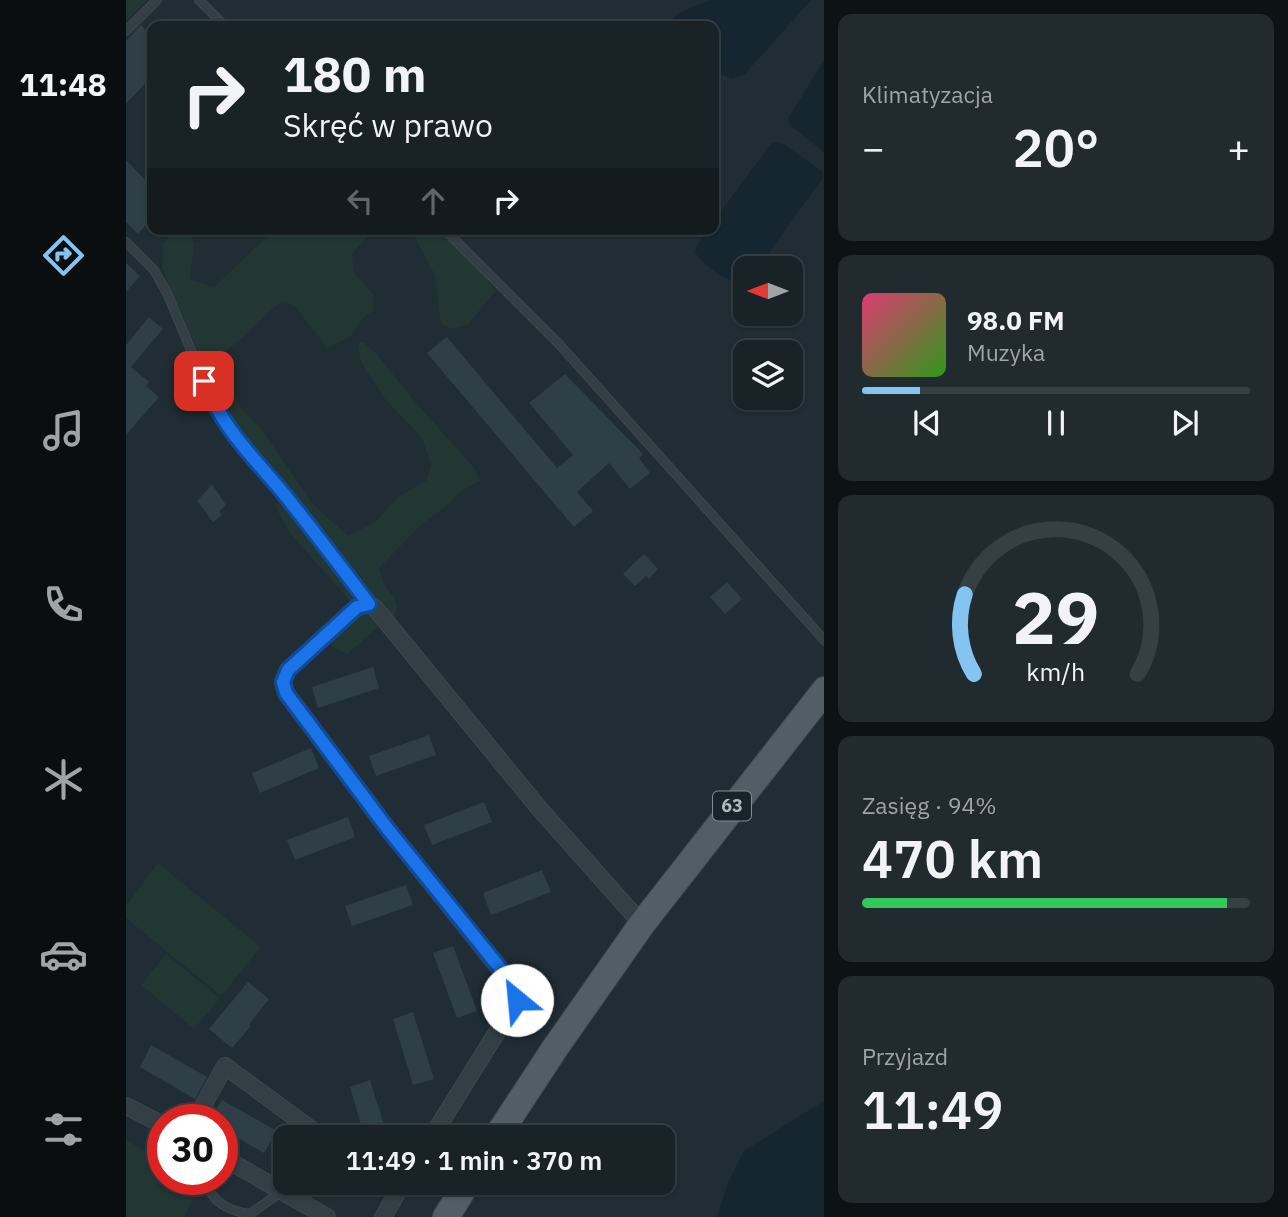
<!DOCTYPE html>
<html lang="pl">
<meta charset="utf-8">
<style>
:root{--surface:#182227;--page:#212a2f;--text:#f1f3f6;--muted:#9fa4a7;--line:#363f44;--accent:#83c4f1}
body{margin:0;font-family:"IBM Plex Sans",sans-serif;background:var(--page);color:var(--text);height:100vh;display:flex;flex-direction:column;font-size:26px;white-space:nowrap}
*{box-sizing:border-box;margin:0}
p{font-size:23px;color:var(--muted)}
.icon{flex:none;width:38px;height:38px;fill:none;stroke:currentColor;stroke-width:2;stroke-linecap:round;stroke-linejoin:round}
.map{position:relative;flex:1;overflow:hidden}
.details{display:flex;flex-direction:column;gap:14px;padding:14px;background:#0d1315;width:464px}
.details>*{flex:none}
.guide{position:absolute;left:21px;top:21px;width:572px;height:214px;border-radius:14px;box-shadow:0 2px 5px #0004,0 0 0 2px var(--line);background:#182227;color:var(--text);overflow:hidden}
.needle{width:46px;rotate:270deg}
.tools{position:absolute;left:607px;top:256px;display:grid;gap:14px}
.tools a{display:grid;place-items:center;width:70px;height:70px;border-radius:14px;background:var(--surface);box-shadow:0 2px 5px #0004,0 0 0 2px var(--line);font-size:35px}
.speed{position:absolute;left:21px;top:1104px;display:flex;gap:14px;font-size:35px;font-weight:700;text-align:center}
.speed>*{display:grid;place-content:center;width:91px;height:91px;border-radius:50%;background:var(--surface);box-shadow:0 2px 5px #0004,0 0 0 2px var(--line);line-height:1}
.speed .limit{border:10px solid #d22;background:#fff;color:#111}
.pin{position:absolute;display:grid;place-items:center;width:60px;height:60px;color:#fff;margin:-30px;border-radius:14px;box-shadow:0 4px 10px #0006}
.me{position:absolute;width:77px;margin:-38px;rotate:332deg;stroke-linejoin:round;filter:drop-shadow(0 0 5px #0008)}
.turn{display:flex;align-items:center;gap:24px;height:147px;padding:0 21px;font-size:32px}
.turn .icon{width:91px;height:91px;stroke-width:2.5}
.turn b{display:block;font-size:49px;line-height:60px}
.lanes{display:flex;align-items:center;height:66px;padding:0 21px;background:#0003;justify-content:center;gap:35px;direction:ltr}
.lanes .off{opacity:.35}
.big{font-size:52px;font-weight:600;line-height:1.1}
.details .tile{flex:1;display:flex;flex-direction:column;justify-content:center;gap:10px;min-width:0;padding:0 24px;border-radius:14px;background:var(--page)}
.details .dial{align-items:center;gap:0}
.dial svg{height:182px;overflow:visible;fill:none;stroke:var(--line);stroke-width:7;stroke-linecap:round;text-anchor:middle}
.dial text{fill:var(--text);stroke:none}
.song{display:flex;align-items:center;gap:21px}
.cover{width:84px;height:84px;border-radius:10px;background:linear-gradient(135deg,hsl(340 70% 55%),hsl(110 70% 35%))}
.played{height:7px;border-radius:4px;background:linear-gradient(90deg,var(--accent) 15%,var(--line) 15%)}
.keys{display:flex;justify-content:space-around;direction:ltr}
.heat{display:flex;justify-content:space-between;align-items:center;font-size:38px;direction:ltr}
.charge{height:10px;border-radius:5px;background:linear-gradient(90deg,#34c759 94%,var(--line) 0)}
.trip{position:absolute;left:147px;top:1125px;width:402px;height:70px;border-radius:14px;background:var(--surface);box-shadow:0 2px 5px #0004,0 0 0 2px var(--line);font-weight:600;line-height:70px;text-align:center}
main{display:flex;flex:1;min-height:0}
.tab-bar{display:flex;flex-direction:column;width:126px;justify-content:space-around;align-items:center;background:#0a0e10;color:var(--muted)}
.tab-bar .icon{width:49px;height:49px}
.tab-bar .selected{color:var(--accent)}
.tab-bar b{font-size:32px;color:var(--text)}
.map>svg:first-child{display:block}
.green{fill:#223634}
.water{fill:#152631}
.building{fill:#2f3f48}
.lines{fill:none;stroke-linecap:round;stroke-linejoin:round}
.service-casing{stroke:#3d474f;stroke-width:10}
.minor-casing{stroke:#3d474f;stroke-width:18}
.primary-casing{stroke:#3d474f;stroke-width:28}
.service{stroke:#333e45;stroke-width:8}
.minor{stroke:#333e45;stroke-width:16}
.primary{stroke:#515e65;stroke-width:26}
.route-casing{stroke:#114b97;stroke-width:18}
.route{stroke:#1a73e8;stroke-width:12}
.labels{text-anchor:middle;stroke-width:7;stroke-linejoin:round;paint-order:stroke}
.shield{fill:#19232a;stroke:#818d94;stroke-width:2}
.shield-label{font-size:18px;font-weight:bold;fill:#adbac2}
</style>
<main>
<nav class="tab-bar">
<b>11:48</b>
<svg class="icon selected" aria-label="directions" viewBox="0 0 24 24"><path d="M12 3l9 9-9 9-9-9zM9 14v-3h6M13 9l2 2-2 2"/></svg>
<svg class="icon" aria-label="music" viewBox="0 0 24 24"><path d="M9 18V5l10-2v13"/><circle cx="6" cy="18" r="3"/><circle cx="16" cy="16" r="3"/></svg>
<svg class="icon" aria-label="phone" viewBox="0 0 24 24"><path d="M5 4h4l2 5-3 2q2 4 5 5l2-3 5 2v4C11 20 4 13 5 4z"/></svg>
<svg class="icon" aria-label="climate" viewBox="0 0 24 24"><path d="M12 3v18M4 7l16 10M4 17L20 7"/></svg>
<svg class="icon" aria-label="car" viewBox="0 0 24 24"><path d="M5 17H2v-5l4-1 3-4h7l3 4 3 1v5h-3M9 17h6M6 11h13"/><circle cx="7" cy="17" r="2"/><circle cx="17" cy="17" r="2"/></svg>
<svg class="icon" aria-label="filters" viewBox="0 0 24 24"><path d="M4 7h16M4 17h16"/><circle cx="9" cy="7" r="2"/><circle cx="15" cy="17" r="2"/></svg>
</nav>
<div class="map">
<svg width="699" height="1217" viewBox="0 0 699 1217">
<rect width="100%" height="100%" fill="#202d34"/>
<!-- green -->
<path class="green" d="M0,0H22L0,22Z
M47,229H61L68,243L64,280L88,287L149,229H249L226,254L228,273L247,294L248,310L237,318L224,337L201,348L168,305L155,303C133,317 116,347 89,354C84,355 77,353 72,352L36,269L37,245Z
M288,229H311L350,265L370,291L342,324L325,329L315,323L309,275L287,234Z
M237,342L251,354L286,398L350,470L354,481L335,491L324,503L296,524L253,568C255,573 256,580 259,585C270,602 275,602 266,622L252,627L222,654L206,647V635L225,619L224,601L163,532L149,506L162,491L117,439L97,406L77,370L78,365L88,364L116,410L134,427L186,503L222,536L249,522L272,497L301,480L305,464L296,438L259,399L235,362L232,344Z
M32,863L135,947L95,996L0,918V906Z
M40,954L94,998L68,1029L15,985Z
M0,1140L37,1162V1180H67L75,1184L58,1217H0Z"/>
<!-- water -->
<path class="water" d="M583,0H685L618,75L605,79L588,71V26H543V22L553,13Z
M698,61V152L665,126L662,118Z
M649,142L656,143L697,172V178L632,268H620L619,281L615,284C599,280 578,266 569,252L571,245L582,229H588V221L643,146Z
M698,1101V1217H591L602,1183L618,1151Z"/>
<!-- building -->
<path class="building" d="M15,25L26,37V76L0,104V41Z
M0,160L26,187V218L12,234L0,222Z
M0,263L14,276L0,292Z
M23,317L37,329L5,367L23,382L20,386L33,397L0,435V345Z
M321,337L431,468L447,455L403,403L439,374L517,454L513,458L524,473L504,489L483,463L451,492L467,511L448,527L301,353Z
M86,484L100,505L93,511L96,515L87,522L71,501Z
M518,554L532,569L523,579L520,576L509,586L497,574Z
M601,582L616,599L599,614L584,597Z
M247,667L253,688L192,708L186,687Z
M303,735L310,755L250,776L243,756Z
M185,748L193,768L134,793L126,773Z
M358,802L366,822L306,845L298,825Z
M222,817L229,837L169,860L161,840Z
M416,870L425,892L365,915L357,893Z
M280,885L287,905L226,926L219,906Z
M327,946L351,1011L331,1018L307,953Z
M122,982L143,999L124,1023V1027L106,1048L83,1029Z
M287,1012L308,1079L287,1085L267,1019Z
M25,1045L81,1077L69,1099L14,1067Z
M244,1080L262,1138H239L224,1087Z
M96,1100L151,1131L138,1153L96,1129V1120H84Z"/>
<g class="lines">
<defs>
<path id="service" d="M73,0L99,26
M0,31L31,0
M318,229L433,344L699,641
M0,242L28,270L41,293L89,407L108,437L158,494L243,604
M88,1180L84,1190C89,1205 109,1212 124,1214L148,1197L152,1190"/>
<path id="minor" d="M0,1106L37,1125
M69,1120L99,1066L190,1133L187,1138
M305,1138L391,1000V991L261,828L160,693L157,682L162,670L231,607L243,604L249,608L412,807L516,924
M96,1157L201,1217
M257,1217L277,1183"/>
<path id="primary" d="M370,1138L429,1048L516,924L699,690
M320,1217L341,1183"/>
</defs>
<!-- service casing -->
<use href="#service" class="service-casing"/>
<!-- minor casing -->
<use href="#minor" class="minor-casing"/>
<!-- primary casing -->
<use href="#primary" class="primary-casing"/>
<!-- service -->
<use href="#service" class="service"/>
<!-- minor -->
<use href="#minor" class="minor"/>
<!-- primary -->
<use href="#primary" class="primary"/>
</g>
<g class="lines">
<defs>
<path id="route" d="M78,381C98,431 125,454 158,494C187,530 215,567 243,604L231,607L162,670L157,682L160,693L261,828L382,978L391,991V1000"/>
</defs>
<!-- route casing -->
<use href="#route" class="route-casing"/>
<!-- route -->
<use href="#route" class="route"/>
</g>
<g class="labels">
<!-- shield labels -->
<rect class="shield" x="587" y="791.5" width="38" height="29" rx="5"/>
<g class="shield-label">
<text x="606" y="812">63</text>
</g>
</g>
</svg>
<div class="tools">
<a><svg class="needle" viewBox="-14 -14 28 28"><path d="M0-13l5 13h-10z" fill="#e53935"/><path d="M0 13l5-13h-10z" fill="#9fa4a7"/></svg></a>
<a><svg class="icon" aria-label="layers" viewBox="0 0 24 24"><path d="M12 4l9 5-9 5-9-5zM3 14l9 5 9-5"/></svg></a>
</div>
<div class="speed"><div class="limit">30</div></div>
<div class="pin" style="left:78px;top:381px;background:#d93025"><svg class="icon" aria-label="arrive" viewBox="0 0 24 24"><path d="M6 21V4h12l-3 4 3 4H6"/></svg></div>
<svg class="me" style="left:391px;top:1000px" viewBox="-20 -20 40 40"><circle r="19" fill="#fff"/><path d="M0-13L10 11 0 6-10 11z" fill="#1a73e8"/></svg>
<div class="trip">11:49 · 1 min · 370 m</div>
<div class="guide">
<div class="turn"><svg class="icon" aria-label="right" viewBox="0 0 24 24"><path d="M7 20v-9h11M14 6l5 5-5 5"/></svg><div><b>180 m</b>Skręć w prawo</div></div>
<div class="lanes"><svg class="icon off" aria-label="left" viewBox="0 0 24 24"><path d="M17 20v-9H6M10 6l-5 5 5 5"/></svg><svg class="icon off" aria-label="ahead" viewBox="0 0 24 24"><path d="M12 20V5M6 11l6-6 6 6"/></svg><svg class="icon" aria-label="right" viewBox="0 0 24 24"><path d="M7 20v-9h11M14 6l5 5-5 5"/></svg></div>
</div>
</div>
<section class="details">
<div class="tile"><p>Klimatyzacja</p>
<div class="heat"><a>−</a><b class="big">20°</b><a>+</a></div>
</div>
<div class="tile">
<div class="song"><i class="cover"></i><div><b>98.0 FM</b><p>Muzyka</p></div></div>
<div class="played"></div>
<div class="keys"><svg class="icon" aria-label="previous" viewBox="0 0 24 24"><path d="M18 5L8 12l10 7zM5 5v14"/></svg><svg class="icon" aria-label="pause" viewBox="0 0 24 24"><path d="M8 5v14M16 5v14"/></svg><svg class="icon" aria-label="next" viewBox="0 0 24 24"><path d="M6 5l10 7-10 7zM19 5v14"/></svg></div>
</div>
<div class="tile dial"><svg viewBox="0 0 100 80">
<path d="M14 69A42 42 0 1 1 86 69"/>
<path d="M14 69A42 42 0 0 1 10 34" stroke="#83c4f1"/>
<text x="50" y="56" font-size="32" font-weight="700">29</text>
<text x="50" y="72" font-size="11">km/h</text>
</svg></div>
<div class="tile"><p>Zasięg · 94%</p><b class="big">470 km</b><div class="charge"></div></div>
<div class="tile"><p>Przyjazd</p><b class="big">11:49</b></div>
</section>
</main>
